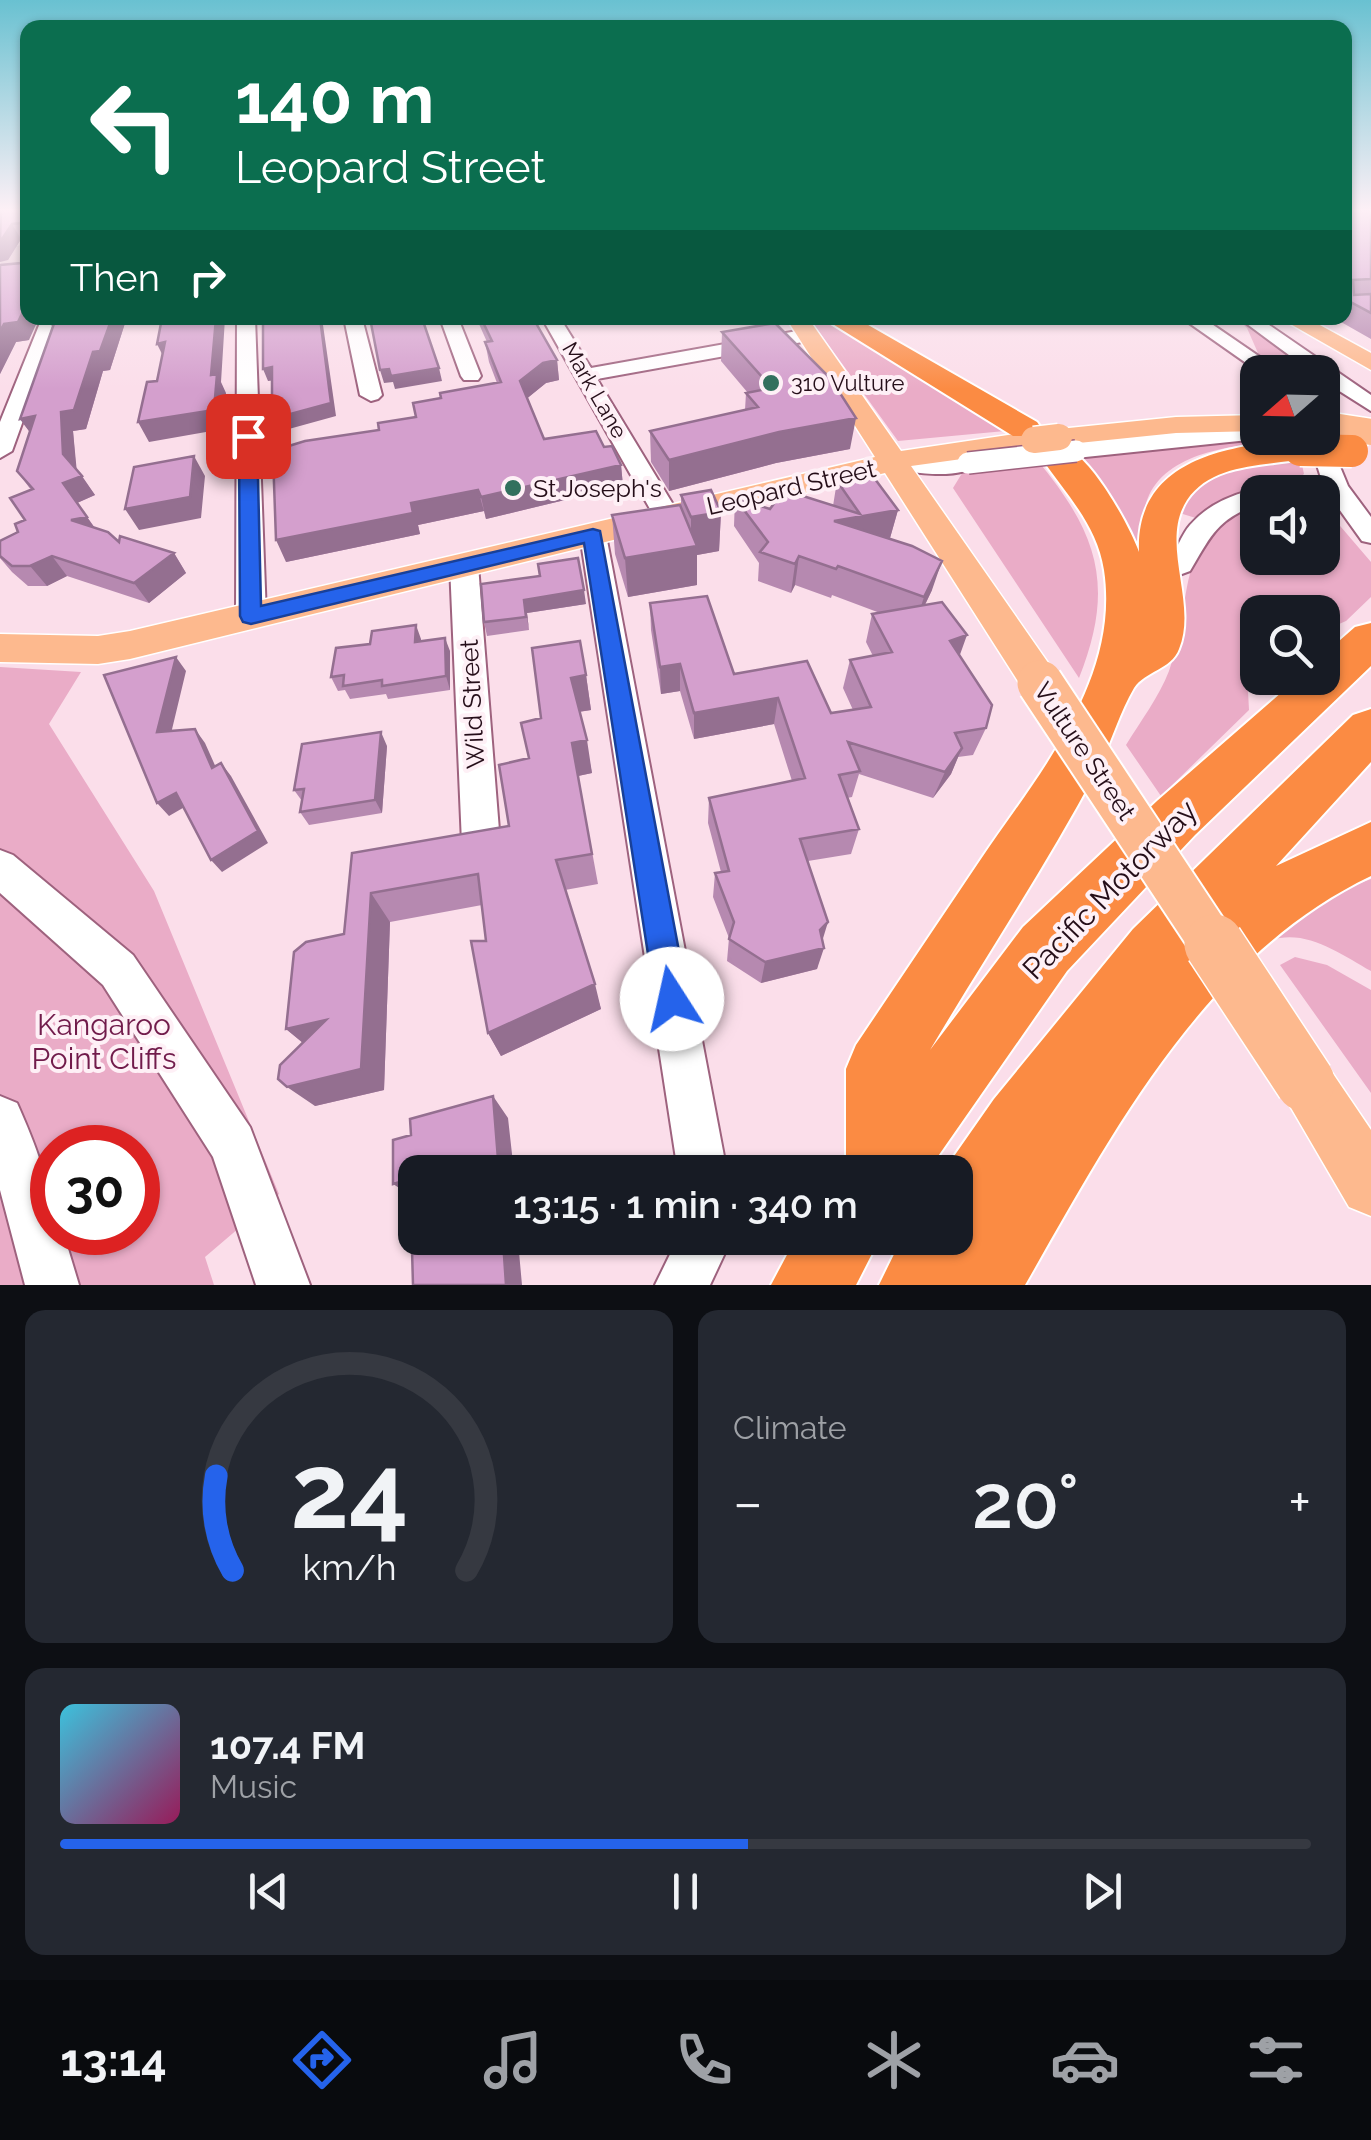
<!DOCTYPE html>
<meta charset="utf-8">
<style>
:root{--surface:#171b24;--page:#242831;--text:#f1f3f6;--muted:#9ea1a6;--line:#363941;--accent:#2563eb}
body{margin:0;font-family:Raleway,sans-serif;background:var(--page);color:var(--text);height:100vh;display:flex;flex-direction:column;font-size:38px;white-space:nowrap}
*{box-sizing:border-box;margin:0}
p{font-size:32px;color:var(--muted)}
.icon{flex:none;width:55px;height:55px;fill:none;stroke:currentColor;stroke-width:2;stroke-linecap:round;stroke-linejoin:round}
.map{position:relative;height:1285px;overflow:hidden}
.panel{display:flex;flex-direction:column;gap:25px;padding:25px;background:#0d0f14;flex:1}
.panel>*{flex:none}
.guide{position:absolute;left:20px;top:20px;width:1332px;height:305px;border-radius:20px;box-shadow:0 2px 8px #0004;background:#0b6e4f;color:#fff;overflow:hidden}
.needle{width:65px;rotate:250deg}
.fabs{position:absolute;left:1240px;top:355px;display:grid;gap:20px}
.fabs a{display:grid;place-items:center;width:100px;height:100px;border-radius:20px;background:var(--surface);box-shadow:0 2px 8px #0004;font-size:50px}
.speed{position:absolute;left:30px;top:1125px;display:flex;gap:20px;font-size:50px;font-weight:700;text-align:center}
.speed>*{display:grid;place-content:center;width:130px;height:130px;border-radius:50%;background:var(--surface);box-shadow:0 2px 8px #0004;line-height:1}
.speed .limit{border:15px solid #d22;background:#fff;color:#111}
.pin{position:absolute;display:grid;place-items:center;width:85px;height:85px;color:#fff;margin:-42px;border-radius:20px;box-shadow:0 5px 15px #0006}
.me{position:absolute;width:110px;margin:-55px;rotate:350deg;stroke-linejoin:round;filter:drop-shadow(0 0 8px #0008)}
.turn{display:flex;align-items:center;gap:35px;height:210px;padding:0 50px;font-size:45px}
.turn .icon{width:130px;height:130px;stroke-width:2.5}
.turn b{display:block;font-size:70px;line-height:85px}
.then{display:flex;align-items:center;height:95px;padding:0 50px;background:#0003;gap:20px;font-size:38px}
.big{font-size:75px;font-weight:600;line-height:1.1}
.panel .widget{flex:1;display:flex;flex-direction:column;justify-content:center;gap:15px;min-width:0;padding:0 35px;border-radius:20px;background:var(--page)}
.panel .dial{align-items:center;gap:0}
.dial svg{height:260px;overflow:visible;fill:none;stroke:var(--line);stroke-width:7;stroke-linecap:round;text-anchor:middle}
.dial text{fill:var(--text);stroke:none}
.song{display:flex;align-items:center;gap:30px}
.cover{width:120px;height:120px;border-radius:15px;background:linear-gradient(135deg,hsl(190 70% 55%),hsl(330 70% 35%))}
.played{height:10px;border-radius:5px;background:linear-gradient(90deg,var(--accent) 55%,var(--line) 55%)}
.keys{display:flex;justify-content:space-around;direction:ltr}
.heat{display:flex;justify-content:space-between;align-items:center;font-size:55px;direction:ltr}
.panel .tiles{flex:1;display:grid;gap:25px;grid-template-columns:1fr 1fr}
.widget:last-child{grid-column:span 2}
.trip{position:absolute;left:398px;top:1155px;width:575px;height:100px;border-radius:20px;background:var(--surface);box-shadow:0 2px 8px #0004;font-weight:600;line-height:100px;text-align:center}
.dock{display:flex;height:160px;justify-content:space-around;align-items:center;background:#090b0e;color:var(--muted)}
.dock .icon{width:70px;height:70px}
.dock .active{color:var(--accent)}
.dock b{font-size:45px;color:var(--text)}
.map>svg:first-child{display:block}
.green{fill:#eaacc7;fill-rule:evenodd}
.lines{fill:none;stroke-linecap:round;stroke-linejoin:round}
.highway-tunnel{stroke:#dbbfcb;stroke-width:25;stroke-dasharray:25 12;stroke-linecap:butt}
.minor-casing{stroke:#9e627e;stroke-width:4}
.major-casing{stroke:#fff;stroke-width:3}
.highway-casing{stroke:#fff;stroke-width:4}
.minor{fill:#fff;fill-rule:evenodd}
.major{fill:#fdb98e;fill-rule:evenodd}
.highway{fill:#fb8b43;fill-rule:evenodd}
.minor-bridge-casing{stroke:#9e627e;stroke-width:24;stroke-linecap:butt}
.major-bridge-far3-casing{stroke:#fff;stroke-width:29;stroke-linecap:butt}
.major-bridge-far2-casing{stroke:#fff;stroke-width:39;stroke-linecap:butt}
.major-bridge-far1-casing{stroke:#fff;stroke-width:49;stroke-linecap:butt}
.major-bridge-casing{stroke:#fff;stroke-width:62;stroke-linecap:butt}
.highway-bridge-casing{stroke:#fff;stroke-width:35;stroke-linecap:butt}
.minor-bridge{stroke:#fff;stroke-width:21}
.major-bridge-far3{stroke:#fdb98e;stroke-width:26}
.major-bridge-far2{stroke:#fdb98e;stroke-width:35}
.major-bridge-far1{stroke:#fdb98e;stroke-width:45}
.major-bridge{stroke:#fdb98e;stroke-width:59}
.highway-bridge{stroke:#fb8b43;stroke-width:32}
.wall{fill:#b689b0}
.shaded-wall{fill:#946f90}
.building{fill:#d49fcd;stroke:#946f90;stroke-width:2.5}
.route{fill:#2563eb;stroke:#184099;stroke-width:2.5}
.poi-dot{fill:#32705d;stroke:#fef0f6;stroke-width:4}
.labels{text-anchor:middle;stroke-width:8;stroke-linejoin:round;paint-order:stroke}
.far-poi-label{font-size:22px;fill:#250e19;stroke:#fef0f6;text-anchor:start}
.far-street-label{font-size:22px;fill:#250e19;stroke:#fef0f6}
.street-label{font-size:25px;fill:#250e19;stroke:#fef0f6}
.poi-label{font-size:25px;fill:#250e19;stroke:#fef0f6;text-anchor:start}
.near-street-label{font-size:30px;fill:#250e19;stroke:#fef0f6}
.near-park-label{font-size:30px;fill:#711b4b;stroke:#fef0f6}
</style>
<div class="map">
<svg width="1371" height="1285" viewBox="0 0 1371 1285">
<rect width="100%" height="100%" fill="#fbdeea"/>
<!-- green -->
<path class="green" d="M809,318H821L1005,431L898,441Z
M1237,318L1313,370L1285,372L1261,360L1247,328Z
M1268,438H1304L1302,442C1254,442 1158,446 1145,508C1140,533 1151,562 1156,586L1076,457Z
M1301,460L1304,474L1293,483L1246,495L1199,519L1173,511C1214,469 1244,463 1301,460Z
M1038,461C1099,535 1115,587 1079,678L953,488L964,470Z
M1257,506L1258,558H1322L1323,506L1371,562V597L1346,621L1323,631L1322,612H1258V678H1263L1248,691L1249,710L1161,796L1126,745C1140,722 1159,697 1169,671C1196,601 1169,536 1257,506Z
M0,667L81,672L49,724L154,891L279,1194L205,1257L214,1285H0ZM52,1148H138V1232H52Z
M1371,879V971C1339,953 1303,926 1266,942L1315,900Z
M1295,957L1327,965L1371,990V1093L1280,965Z"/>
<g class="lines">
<!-- highway-tunnel -->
<path class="highway-tunnel" d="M0,261L28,257"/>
<defs>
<path id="minor" d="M42,318H60L12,451L0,458V422Z
M237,318H255L266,616L261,623L251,626L241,623L236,616Z
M344,318H362L382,395L378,399L371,401L360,395Z
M440,318H458L481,376L478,380H464L461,376Z
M542,318H560L591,368L808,329L817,335L808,341L597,379L680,516L667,524L654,516Z
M1182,318H1203L1282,372H1259Z
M1239,318H1259L1371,395V411L1322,380V372H1312Z
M1258,425V438H1263L1258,439L1076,458L1064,451L1076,444Z
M895,455C914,457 969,453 980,463C961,481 911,473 887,467L883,462L887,457Z
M1328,455L1336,457L1348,486L1371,517V543L1362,541L1329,495L1258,492V504C1216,520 1211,536 1190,571L1163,581L1153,578L1149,572C1155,563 1162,566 1169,559C1177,551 1181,535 1190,525C1223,487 1276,485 1322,481L1316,462Z
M593,527L606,535L727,1172H678L580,535Z
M464,556L474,559L478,565L500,843L494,855L481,860L468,855L462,843L450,565L454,559Z
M0,850L13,855L133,955L250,1127L310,1285H256L213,1157L103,985L0,893Z
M0,1096L17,1103C36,1146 52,1185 52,1232H63L79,1285H25L0,1190Z
M678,1238H732L710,1285H655Z"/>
<path id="major" d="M786,318H808L901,451L1034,431L1045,436L1059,429L1176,417L1258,415V431L1176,433L1059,445L1048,441L1034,449L911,466L1051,667L1057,678L1051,689L1037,693L1023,689L885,473L130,659L98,664L0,662V634L98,636L130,631L875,457Z
M1280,318H1307L1371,353V370Z
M1305,1053L1325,1062L1371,1130V1216L1349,1207L1276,1082L1285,1062Z"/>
<path id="highway" d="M823,318H856L1037,422L1042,429L1037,436H1013Z
M1300,440L1312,443L1317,450L1312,457C1272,467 1214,460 1187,500C1159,543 1198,603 1179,649C1171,670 1145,671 1134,688C1119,713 1111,744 1097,770C1046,866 985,957 930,1050L1023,927L1157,801L1298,678H1322V656L1355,627L1371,623V666L1195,835L1067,971L927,1172H846V1069L856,1045C897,984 938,923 979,862C1036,777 1121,681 1104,570C1097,525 1067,495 1042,459L1048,452C1055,450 1064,447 1071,451C1095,464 1130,527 1139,552C1135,459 1228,445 1300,440Z
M1371,709V762L1276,866L1371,822V876C1205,955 1113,1131 1025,1285H879L902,1238H955V1172H943L994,1099L1133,929L1353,715Z
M796,1238H880L856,1285H771Z"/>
</defs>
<!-- minor casing -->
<use href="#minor" class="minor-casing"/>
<!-- major casing -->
<use href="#major" class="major-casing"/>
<!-- highway casing -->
<use href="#highway" class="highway-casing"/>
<!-- minor -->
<use href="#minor" class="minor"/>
<!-- major -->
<use href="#major" class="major"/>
<!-- highway -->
<use href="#highway" class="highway"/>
<defs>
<path id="minor-bridge" d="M968,463L1076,451"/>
<path id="major-bridge-far3" d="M1333,426L1371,432
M1034,440L1059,437"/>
<path id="major-bridge-far2" d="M1037,678L1042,686"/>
<path id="major-bridge-far1" d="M1040,683L1215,947"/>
<path id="major-bridge" d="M1214,944L1305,1082"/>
<path id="highway-bridge" d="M1300,450L1352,451"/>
</defs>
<!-- minor-bridge casing -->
<use href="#minor-bridge" class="minor-bridge-casing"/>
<!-- major-bridge-far3 casing -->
<use href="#major-bridge-far3" class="major-bridge-far3-casing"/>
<!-- major-bridge-far2 casing -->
<use href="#major-bridge-far2" class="major-bridge-far2-casing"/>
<!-- major-bridge-far1 casing -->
<use href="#major-bridge-far1" class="major-bridge-far1-casing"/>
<!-- major-bridge casing -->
<use href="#major-bridge" class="major-bridge-casing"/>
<!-- highway-bridge casing -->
<use href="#highway-bridge" class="highway-bridge-casing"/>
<!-- minor-bridge -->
<use href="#minor-bridge" class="minor-bridge"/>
<!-- major-bridge-far3 -->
<use href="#major-bridge-far3" class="major-bridge-far3"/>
<!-- major-bridge-far2 -->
<use href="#major-bridge-far2" class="major-bridge-far2"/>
<!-- major-bridge-far1 -->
<use href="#major-bridge-far1" class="major-bridge-far1"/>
<!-- major-bridge -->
<use href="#major-bridge" class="major-bridge"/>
<!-- highway-bridge -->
<use href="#highway-bridge" class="highway-bridge"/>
</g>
<!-- wall -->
<path class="wall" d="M1,209H28L29,340L16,342L0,374V265L21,263V239L8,260Z
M1345,209H1371V339L1334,318H1345Z
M473,318H540L534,320L557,360L559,380L546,383L527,398L544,439L604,447L621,465L623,486L486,519L484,511L418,525L420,534L286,562L379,430L416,417L441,398L497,383L489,362L485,342H487L479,324H476Z
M126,320L110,370L103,371L86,429L73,431L76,469L95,495L77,503L95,528L119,542L174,553L186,573L149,603L67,576L47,586H28L12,572L0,558V541L18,532L25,520L31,490L17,471L30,432L20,419L52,327Z
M722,332L850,449L776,463L669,491L651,462L650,431L745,410L746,393H748L721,361Z
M837,481L898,510L890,538L932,590L925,605L959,655L986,728L973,755L958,757L951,774L933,798L859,774L852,797L847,798L859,829L851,854L808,861L822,940L817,969L761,983L727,961L729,938L713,897L715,873L721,872L708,823L709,798L792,781L774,724L694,739L680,691L661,694L651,630L650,603L734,674L831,713L853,710L843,688L850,660L873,656L866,642L872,614L880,613L832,595L831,598L795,585L791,593L758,581L759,563L734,526L735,498L770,509L833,506Z
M681,495L721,512L719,551L697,555V585L628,597L615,554L612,515L681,507Z
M540,576L586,604L527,613L529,630L487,636L484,622Z
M421,639V641L450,651V690L388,699L386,694L350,699L345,690L338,691L331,677Z
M586,675L591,710L579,712L592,773L578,776L598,884L565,890L601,1009L501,1056L488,1033L486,941L482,905L390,922L384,1090L315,1106L303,1043L286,1029L344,934L352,853L509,826L541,718Z
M387,746L382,813L309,825L300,812L302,801L294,790Z"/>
<!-- shaded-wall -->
<path class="shaded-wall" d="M12,224L21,239L8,260L0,262V242Z
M28,301V318H39L29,340L16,342L0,374V332L4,324Z
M47,318H56L58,336Z
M112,318H142L126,320L110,370L103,371L86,429L73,431L77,473L63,454L61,412Z
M216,318H225L221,382L226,393L223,429L149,442L138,422L211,375Z
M320,318H322L336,416L278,432L272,419Z
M165,342L166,362L157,344Z
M557,360L559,380L546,383L524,401L520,381L543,363Z
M272,367L277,380L268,381L263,369Z
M439,368L442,381L395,389L393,382L384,383L380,370Z
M35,416L34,438L20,419Z
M856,418L850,449L776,463L669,491V460L779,432Z
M194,456L205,476L201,518L139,530L125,509Z
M621,465L623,486L486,519L481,497Z
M82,476L95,495L77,503L63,483Z
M478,490L484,511L418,525L420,534L286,562L276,540L411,503Z
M898,510L890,538L834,521Z
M721,512L719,551L697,555V585L628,597L625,558L691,547V517Z
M87,517L101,537L71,520Z
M174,553L186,573L149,603L134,583Z
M52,556L67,576L47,586L30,566Z
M799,556L795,585L791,593L795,564Z
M942,561L932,590L915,625L924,597Z
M584,590L586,604L527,613L529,630L524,600Z
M416,625L421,639L420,656L415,642Z
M967,635L957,663L950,641Z
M445,638L450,651V690L446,676Z
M176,657L186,671L168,746L157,732Z
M680,664V691L661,694L660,667Z
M586,675L591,710L577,712L571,678Z
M778,698L774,724L694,739V713Z
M195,729L205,743L222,781L212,768Z
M381,732L387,746L382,813L375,800Z
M587,740L592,773L578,776L598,884L572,743Z
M962,748L951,774L933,798L945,772Z
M221,763L231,776L268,843L222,872L211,860Z
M176,793L188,805L169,816L157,803Z
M371,893L390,922L384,1090L315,1106L287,1087L361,1069Z
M828,922L821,945L824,948L817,969L761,983L765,962L820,930Z
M595,984L601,1009L501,1056L488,1033Z
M326,1020L314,1052L286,1029Z
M493,1096L508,1118L514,1172H499Z
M410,1179L415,1198L393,1184Z
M512,1238H538V1246L519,1252L522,1285H506L503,1240Z"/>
<!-- building -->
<path class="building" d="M1,209H28V301L18,322L4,324L0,332V265L21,263L22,223L12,224L0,242Z
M1345,209H1371V279L1353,280L1354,295L1371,294V313L1345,299Z
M56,318H112L100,351L93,352L74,410L61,412L63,454L82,476L63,483L87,517L71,520L108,532L119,542L120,536L174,553L134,583L52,556L30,566H12L0,556V541L18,532L15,524L25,520L10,498L33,489L17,471L35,416L20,419Z
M162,318H216L211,375L217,374L214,410L138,422L147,382L157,381L165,342L157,344Z
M263,318H320L331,403L272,419V367L263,369Z
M370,318H422L439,368L391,376L389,369L380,370Z
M481,318H533L557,360L543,363L520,381L544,439L596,431L604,447L612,446L621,465L481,497L478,490L411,503L413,513L276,540L273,455L279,454V449L305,441L379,430L378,423L416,417L413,403L441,398L440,393L501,382L485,342L492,341Z
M775,323L831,379L856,418L779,432L669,460L650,431L758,407L746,393L772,388L722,332Z
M194,456L190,497L125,509L134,467Z
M872,475L898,510L834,521L912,546L942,561L924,597L838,566L836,569L799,556L795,564L760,552L768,542L735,498L770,509L784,490L860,514L837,481Z
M711,490L721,512L691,517L681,495Z
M680,505L697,546L625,558L612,515Z
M578,558L584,590L524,600L526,617L484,622L481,584L540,576L538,564Z
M707,596L734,674L807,661L831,713L871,707L850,660L892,652L872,614L942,602L967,635L950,641L992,705L986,728L955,733L962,748L945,772L848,742L860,771L839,775L859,829L800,839L828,922L820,930L824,948L765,962L729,939L734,922L715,873L729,871L709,798L805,778L778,698L694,713L680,664L660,667L650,603Z
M416,625L415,642L445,638L446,676L382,686V680L343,686L344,675L331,677L336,648L370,644L372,631Z
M580,641L586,675L571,678L587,740L572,743L592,854L556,860L595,984L488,1033L471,941H486L478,874L371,893L361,1069L287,1087L278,1079L280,1065L326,1020L286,1029L294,952L306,942L344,934L352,853L509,826L499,765L529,758L521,723L541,718L532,648Z
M176,657L157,732L195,729L212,768L221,763L258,831L211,860L176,793L157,803L104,675Z
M381,732L375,800L300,812L304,789L294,790L302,744Z
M493,1096L499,1172H415V1238H512L503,1240L506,1285H413L410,1179L393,1184V1140L411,1135L410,1119Z"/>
<!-- sky -->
<linearGradient id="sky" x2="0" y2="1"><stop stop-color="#69c1d1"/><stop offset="0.54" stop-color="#fdf0f6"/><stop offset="1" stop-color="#fdf0f6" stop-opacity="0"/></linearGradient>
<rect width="1371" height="389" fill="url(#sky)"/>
<!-- route -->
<path class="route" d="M248,430L257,436L261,606L593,529L600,531L688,999L683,1011L672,1016L660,1011L655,999L584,543L251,624L243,622L240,616L239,436Z"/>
<!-- markers -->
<g class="poi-dot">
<circle cx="771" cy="383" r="10"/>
<circle cx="513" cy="488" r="10"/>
</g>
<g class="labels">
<!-- far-poi labels -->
<g class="far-poi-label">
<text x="791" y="391">310 Vulture</text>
</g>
<!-- far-street labels -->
<g class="far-street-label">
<text transform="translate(595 390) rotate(60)" y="8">Mark Lane</text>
</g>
<!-- street labels -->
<g class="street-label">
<text transform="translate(791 487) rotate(-13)" y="9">Leopard Street</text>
<text transform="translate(472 704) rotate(-93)" y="9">Wild Street</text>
<text transform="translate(1085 751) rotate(56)" y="9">Vulture Street</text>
</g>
<!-- poi labels -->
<g class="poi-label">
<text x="533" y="497">St Joseph's</text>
</g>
<!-- near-street labels -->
<g class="near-street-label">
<text transform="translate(1110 890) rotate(-46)" y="10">Pacific Motorway</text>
</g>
<!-- near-park labels -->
<g class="near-park-label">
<text x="104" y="1035">Kangaroo<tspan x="104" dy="34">Point Cliffs</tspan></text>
</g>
</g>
</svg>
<div class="fabs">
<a><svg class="needle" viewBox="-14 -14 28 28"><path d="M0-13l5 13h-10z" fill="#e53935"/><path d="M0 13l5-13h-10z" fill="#9ea1a6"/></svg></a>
<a><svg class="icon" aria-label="sound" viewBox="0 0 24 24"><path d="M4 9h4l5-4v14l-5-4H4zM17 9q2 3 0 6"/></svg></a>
<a><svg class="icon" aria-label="search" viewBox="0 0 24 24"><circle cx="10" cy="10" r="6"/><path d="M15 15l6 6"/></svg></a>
</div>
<div class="speed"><div class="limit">30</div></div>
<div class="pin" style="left:248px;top:436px;background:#d93025"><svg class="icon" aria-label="arrive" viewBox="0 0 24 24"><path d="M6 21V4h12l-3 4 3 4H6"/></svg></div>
<svg class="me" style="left:672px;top:999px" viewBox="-20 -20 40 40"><circle r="19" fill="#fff"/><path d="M0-13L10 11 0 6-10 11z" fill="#2563eb"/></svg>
<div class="trip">13:15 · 1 min · 340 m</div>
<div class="guide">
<div class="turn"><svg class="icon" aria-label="left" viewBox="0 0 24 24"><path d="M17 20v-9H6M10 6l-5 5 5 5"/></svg><div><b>140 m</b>Leopard Street</div></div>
<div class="then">Then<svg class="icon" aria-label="right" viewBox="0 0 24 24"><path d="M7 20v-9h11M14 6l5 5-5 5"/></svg></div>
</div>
</div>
<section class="panel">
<div class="tiles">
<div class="widget dial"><svg viewBox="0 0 100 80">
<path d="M14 69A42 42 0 1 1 86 69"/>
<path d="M14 69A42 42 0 0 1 9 40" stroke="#2563eb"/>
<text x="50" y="56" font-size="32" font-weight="700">24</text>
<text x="50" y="72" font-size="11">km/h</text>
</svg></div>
<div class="widget"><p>Climate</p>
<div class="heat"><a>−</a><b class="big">20°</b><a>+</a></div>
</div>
<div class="widget">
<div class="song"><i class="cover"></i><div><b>107.4 FM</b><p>Music</p></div></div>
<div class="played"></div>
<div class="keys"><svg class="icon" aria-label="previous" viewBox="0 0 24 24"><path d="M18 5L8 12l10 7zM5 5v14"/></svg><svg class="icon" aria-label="pause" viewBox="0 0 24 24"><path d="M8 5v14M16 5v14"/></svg><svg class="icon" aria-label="next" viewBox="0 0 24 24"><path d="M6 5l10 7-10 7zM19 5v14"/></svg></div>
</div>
</div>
</section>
<nav class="dock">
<b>13:14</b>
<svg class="icon active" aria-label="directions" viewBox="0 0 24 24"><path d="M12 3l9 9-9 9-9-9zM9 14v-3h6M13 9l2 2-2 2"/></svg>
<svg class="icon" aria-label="music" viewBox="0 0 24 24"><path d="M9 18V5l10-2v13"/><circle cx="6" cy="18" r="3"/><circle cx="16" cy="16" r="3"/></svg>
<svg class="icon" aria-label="phone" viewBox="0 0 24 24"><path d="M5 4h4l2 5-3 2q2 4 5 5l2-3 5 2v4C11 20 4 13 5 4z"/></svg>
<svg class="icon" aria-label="climate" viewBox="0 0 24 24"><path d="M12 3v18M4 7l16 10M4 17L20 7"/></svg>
<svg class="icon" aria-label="car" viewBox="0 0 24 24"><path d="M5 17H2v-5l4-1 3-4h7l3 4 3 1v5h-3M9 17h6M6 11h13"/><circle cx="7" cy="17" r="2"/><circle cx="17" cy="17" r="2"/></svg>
<svg class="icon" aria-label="filters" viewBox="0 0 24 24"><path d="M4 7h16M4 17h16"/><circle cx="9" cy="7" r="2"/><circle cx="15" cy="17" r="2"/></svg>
</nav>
